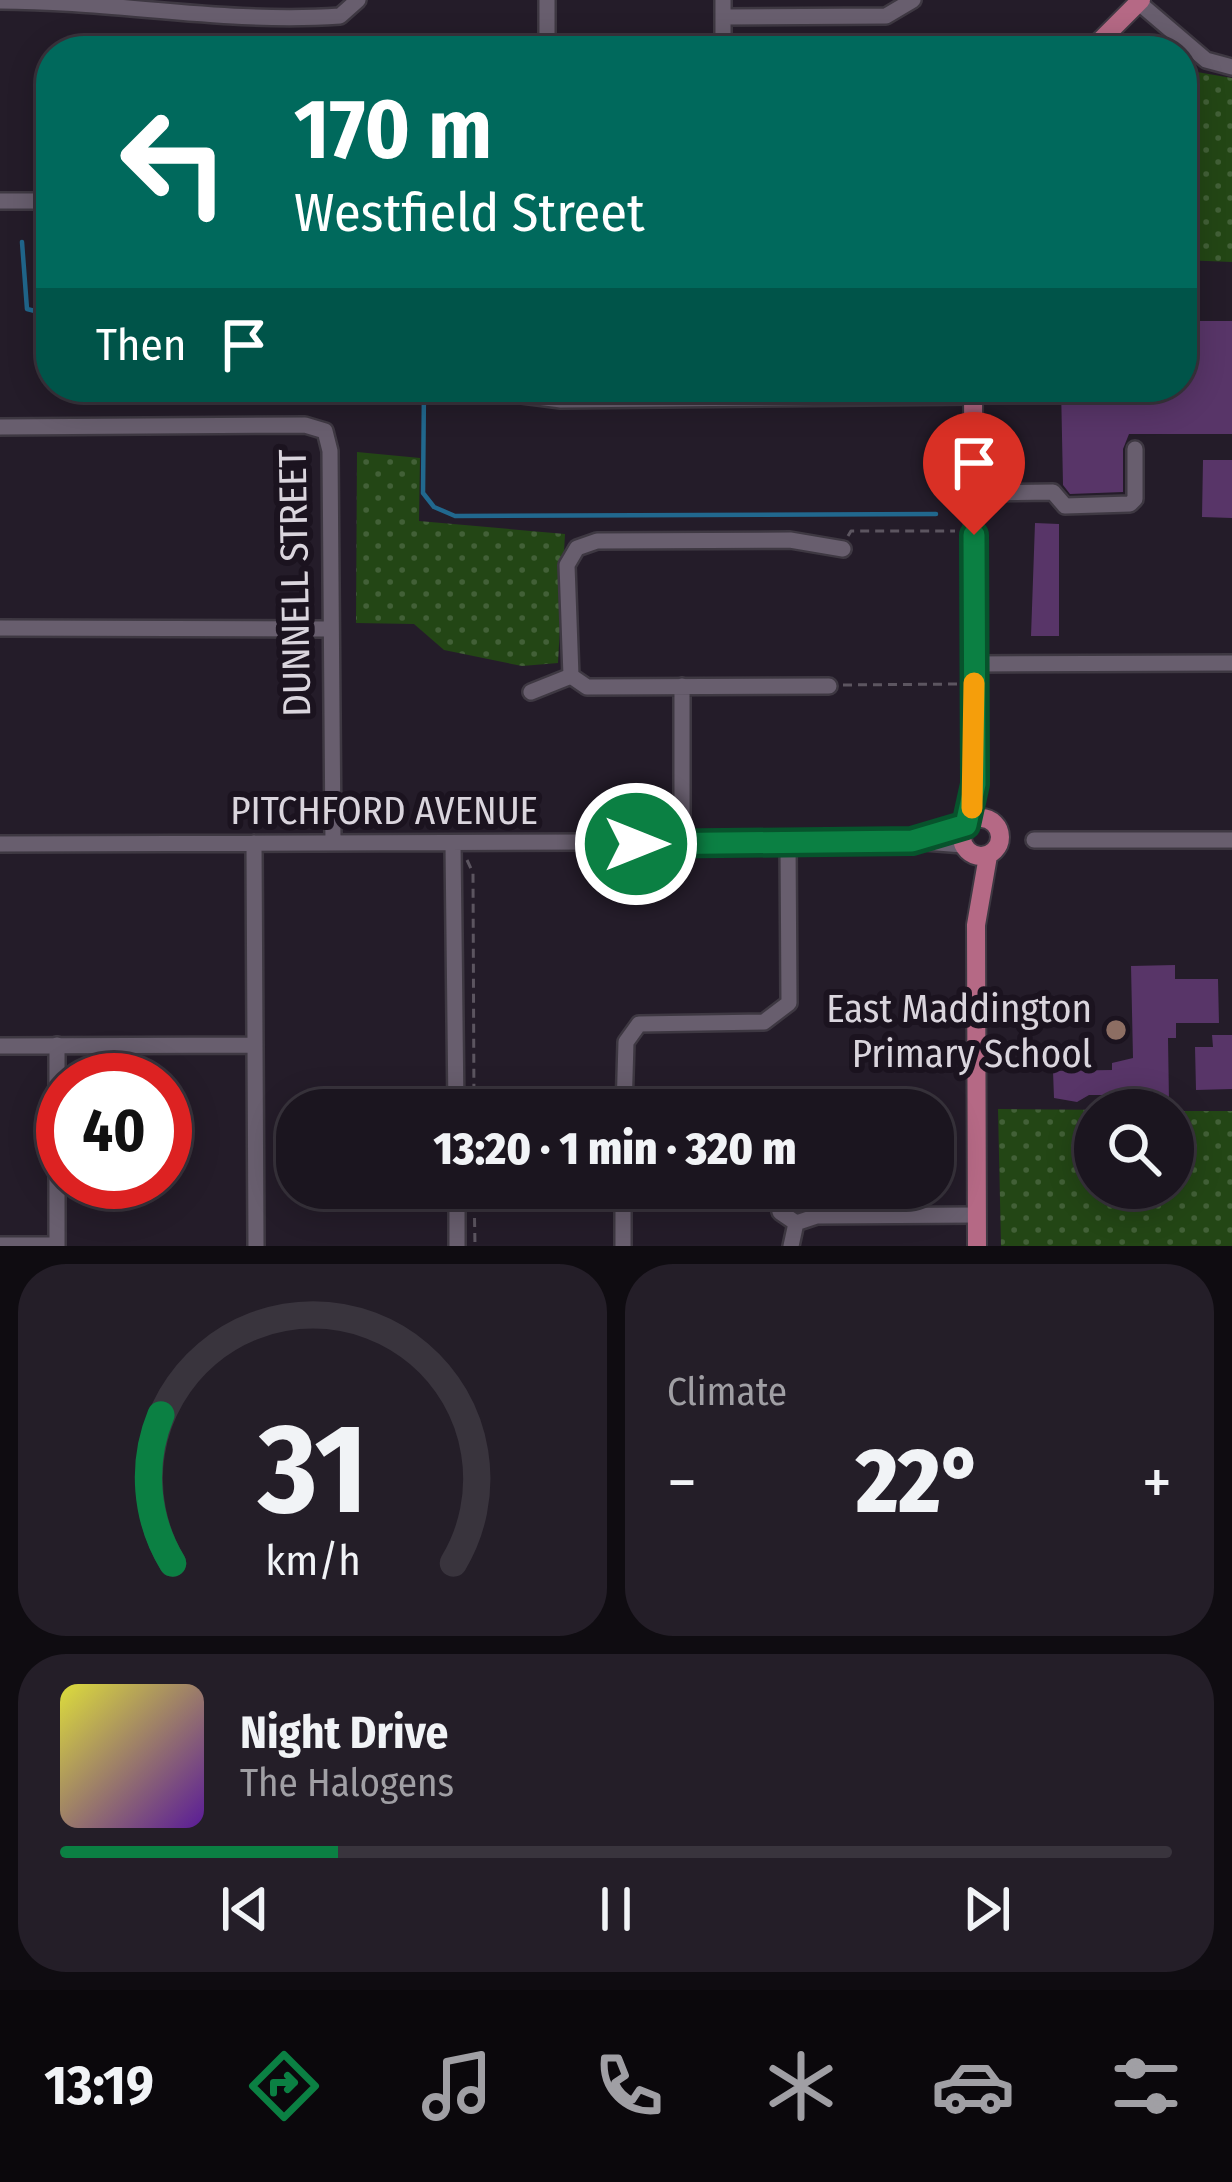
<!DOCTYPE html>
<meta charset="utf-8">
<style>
:root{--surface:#1b151f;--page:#241e28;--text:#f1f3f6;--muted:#a09fa4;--line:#39343d;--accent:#0b8043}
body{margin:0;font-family:"Fira Sans Condensed",sans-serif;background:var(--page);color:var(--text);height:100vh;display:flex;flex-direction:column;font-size:45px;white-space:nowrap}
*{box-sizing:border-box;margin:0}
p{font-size:39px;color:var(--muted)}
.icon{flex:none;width:66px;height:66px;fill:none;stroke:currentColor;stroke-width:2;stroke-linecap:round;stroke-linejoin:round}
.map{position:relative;height:1246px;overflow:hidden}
.details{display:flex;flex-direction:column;gap:18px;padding:18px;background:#0f0c11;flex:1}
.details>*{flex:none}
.hud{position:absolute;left:36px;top:36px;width:1161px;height:366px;border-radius:48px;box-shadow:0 6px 30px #0003,0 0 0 3px var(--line);background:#00695c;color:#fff;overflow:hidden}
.tools{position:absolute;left:1074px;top:1089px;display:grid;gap:24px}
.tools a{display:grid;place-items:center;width:120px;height:120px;border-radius:50%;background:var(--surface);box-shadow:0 6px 30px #0003,0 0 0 3px var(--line);font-size:60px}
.speed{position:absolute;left:36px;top:1053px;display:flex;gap:24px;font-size:60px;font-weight:700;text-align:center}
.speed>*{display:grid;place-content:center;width:156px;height:156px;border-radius:50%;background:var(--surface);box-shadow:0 6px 30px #0003,0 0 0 3px var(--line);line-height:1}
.speed .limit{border:18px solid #d22;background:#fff;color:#111}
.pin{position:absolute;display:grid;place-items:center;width:102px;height:102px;color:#fff;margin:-123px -51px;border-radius:50% 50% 50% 0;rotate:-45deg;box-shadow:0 0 12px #0007}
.pin .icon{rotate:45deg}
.me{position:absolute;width:132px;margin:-66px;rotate:90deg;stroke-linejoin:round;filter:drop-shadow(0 0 9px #0008)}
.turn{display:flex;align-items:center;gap:42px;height:252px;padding:0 60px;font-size:54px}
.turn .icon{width:156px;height:156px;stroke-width:2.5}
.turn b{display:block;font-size:84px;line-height:102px}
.then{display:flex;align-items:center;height:114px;padding:0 60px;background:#0003;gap:24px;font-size:45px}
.big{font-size:90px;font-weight:800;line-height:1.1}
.details .widget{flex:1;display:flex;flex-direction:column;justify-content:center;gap:18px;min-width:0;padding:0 42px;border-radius:48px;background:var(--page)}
.details .dial{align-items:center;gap:0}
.dial svg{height:312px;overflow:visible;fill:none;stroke:var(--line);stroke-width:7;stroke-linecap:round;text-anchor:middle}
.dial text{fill:var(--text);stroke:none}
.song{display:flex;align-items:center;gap:36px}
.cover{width:144px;height:144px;border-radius:18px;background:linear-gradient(135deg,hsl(60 70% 55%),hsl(270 70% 35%))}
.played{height:12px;border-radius:6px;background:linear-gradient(90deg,var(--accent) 25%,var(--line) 25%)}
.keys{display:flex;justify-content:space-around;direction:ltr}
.heat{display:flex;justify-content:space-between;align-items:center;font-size:66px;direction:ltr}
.details .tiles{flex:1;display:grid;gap:18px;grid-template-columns:1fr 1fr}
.widget:last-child{grid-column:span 2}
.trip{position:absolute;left:276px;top:1089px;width:678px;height:120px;border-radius:48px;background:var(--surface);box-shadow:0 6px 30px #0003,0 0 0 3px var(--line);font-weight:800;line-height:120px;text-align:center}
.tabs{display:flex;height:192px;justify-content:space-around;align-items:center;background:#0b080c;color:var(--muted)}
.tabs .icon{width:84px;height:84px}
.tabs .current{color:var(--accent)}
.tabs b{font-size:54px;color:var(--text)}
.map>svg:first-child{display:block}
.grass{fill:url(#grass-dots)}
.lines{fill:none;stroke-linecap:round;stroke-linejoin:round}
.stream{stroke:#21688e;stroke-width:4.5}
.building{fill:#583568}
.minor-casing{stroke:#3e3842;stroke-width:20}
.major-casing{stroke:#3e3842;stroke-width:22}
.path{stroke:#5c5560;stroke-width:3;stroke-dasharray:9 6;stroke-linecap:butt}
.minor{stroke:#685e6e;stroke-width:15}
.major{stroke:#b56985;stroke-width:18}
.route-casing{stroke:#07532c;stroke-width:30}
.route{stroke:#0b8043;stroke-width:21}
.slow{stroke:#f59e0b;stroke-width:21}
.education-dot{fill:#8d6e63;stroke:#1b131f;stroke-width:4.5}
.labels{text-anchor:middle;stroke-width:12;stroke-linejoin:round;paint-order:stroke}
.street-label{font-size:39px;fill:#dad5dd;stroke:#1b131f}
.poi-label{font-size:39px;fill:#dad5dd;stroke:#1b131f;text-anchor:end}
</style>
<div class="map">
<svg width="1232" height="1246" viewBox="0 0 1232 1246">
<defs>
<pattern id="grass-dots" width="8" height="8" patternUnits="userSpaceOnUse" patternTransform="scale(3)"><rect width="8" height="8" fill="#234615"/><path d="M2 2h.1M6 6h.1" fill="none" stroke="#426037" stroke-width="1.8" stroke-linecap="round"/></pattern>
</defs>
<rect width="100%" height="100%" fill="#241c29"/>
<!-- grass -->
<path class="grass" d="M1182,57L1197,72L1232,78V262L1182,260Z
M357,452L420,458L419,521L565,534L558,663L522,666L444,650L414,624L356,623Z
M998,1109L1125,1110H1095V1188H1173V1111H1232V1246H1001Z
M477,1188H606L605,1206L477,1207Z"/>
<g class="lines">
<!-- stream -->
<path class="stream" d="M22,242L27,309L51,315
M424,387L423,493L434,507L455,516L936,514"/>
</g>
<!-- building -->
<path class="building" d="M1182,321H1232V434H1129L1123,449V492L1070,494L1063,485L1061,387H1182Z
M1203,460H1232V518L1202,517Z
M1035,523L1059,524V636H1031Z
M1175,965V979H1218L1219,1023H1176V1038H1168L1169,1102L1163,1107L1114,1108L1112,1095H1089L1077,1102L1054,1098L1053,1071L1112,1070V1063L1133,1058L1131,966Z
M1212,1035H1232V1089L1196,1090L1195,1047H1213Z"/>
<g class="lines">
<defs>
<path id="minor" d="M547,0V51
M723,0V51
M0,1C114,1 226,24 340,16L358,0
M1138,2L1206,60L1232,67
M723,17L886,16L913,0
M0,201H51
M522,395L561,400L973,396
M0,427L305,425L325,431L330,451L333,843
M974,493L1053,492L1065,506L1130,504L1135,499V449
M0,628L328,629
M974,664L1232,663
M571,676L567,565L577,548L597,541L790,540L843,549
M682,686V844
M531,692L571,676L587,687L829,686
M921,838L966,825
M1034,840H1232
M254,843L256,1246
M0,844L912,841L963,845
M453,844L456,1110
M57,1045V1246
M0,1046L255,1045
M624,1110L626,1042L639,1024L764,1022L789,1003L788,841
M457,1188V1246
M780,1212L796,1223
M0,1245H57
M623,1246V1188
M791,1246L796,1223L817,1216L977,1215"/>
<path id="major" d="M1090,51L1141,0
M962 837a19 19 0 1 1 38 0a19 19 0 1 1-38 0Z
M970,822L975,784L973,387
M977,1246L976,925L988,856"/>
</defs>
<!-- minor casing -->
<use href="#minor" class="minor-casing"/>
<!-- major casing -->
<use href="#major" class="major-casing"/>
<!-- path -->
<path class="path" d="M1120,45L1130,51
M848,536L851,531H955
M843,685L957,684
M467,860L473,873L474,1110
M474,1188L475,1246
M520,1188L525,1192L539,1188
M581,1188L591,1197L601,1188"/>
<!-- minor -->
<use href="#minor" class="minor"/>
<!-- major -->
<use href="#major" class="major"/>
</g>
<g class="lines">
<defs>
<path id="route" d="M636,844L912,841L966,825L975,784L974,535"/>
</defs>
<!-- route casing -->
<use href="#route" class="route-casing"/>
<!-- route -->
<use href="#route" class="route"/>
<!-- slow -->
<path class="slow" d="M972,808L974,683"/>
</g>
<!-- markers -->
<circle class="education-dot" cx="1116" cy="1030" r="12"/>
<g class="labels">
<!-- street labels -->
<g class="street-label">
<text transform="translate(294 583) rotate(-91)" y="14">DUNNELL STREET</text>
<text x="384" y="824">PITCHFORD AVENUE</text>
</g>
<!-- poi labels -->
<g class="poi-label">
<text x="1092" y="1022">East Maddington<tspan x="1092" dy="45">Primary School</tspan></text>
</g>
</g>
</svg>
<div class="tools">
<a><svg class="icon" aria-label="search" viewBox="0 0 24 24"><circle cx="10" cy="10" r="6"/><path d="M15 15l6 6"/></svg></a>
</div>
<div class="speed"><div class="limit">40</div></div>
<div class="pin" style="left:974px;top:535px;background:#d93025"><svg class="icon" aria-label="arrive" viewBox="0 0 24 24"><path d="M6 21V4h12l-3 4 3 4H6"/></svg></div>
<svg class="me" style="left:636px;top:844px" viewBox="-20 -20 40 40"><circle r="17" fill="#0b8043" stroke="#fff" stroke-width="3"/><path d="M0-11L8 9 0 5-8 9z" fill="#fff"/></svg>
<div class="trip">13:20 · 1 min · 320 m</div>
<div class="hud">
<div class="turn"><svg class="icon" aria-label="left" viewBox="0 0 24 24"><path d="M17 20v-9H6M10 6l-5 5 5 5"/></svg><div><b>170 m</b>Westfield Street</div></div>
<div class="then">Then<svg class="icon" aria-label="arrive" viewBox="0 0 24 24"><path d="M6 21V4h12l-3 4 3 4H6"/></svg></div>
</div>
</div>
<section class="details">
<div class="tiles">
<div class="widget dial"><svg viewBox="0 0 100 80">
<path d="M14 69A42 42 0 1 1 86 69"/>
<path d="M14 69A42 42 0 0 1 11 31" stroke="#0b8043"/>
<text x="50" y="56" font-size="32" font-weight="700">31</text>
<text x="50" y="72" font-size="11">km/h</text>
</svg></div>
<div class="widget"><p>Climate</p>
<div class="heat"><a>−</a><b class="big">22°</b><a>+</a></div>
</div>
<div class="widget">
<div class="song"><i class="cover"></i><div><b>Night Drive</b><p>The Halogens</p></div></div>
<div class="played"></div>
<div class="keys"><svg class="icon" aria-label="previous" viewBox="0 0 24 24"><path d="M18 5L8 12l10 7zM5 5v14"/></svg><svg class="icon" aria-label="pause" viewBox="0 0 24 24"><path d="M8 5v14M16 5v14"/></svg><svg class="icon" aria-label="next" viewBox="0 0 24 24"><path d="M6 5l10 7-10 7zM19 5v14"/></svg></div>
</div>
</div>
</section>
<nav class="tabs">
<b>13:19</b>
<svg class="icon current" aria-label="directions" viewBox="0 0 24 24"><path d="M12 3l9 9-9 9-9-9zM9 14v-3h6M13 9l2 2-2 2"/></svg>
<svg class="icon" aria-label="music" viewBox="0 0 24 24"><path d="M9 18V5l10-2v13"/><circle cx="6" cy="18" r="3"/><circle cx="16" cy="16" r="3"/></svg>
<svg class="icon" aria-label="phone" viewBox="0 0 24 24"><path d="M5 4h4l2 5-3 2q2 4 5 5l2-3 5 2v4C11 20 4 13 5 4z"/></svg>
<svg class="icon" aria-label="climate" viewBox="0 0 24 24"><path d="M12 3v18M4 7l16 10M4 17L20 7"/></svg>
<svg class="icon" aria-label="car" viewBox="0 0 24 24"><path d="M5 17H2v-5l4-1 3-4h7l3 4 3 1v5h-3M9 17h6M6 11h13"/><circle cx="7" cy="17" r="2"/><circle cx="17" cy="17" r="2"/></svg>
<svg class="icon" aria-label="filters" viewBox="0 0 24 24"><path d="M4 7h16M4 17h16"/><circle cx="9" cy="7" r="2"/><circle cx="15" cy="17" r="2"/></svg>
</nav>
